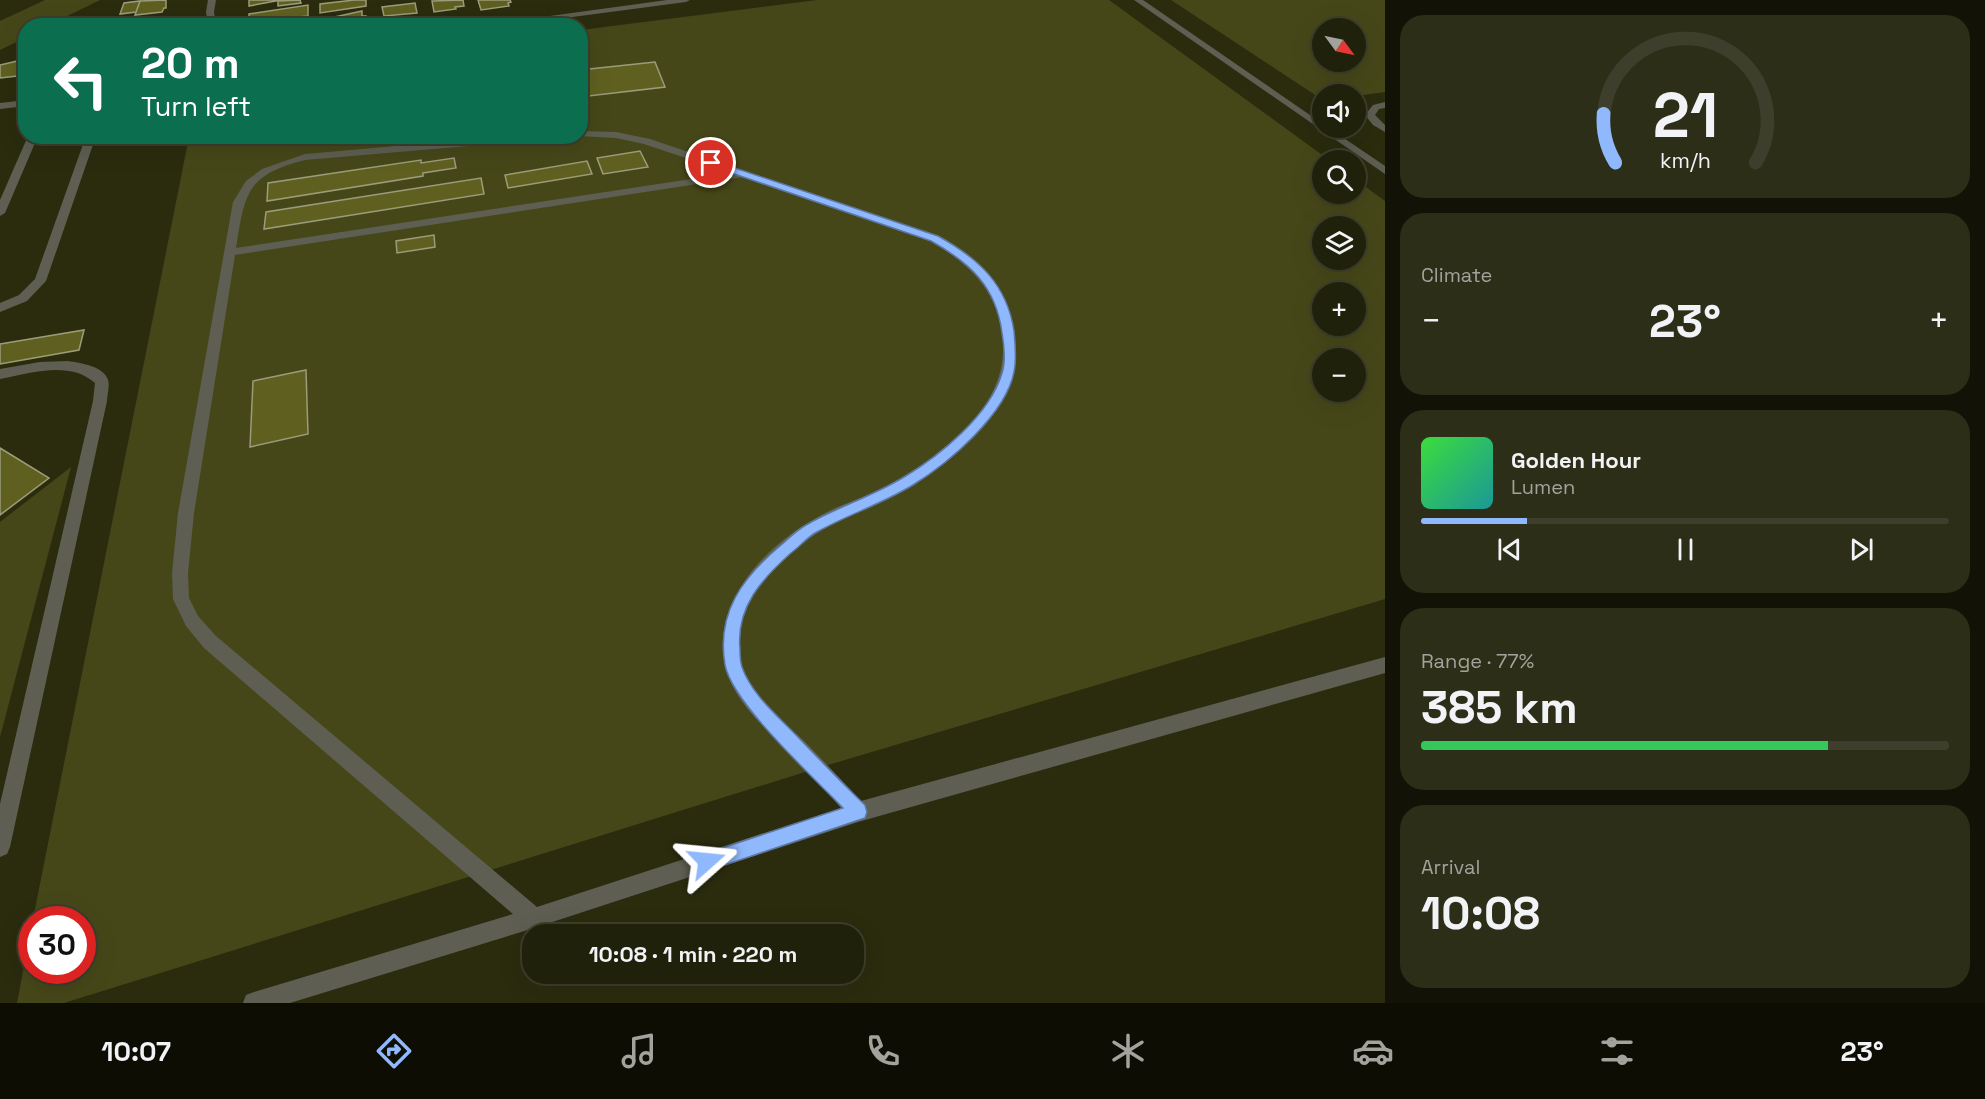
<!DOCTYPE html>
<meta charset="utf-8">
<style>
:root{--surface:#20210a;--page:#2d2e18;--text:#f1f3f6;--muted:#a2a39c;--line:#3d3e2b;--accent:#8fb8fd}
body{margin:0;font-family:"Space Grotesk",sans-serif;background:var(--page);color:var(--text);height:100vh;display:flex;flex-direction:column;font-size:22px;white-space:nowrap}
*{box-sizing:border-box;margin:0}
p{font-size:20px;color:var(--muted)}
.icon{flex:none;width:33px;height:33px;fill:none;stroke:currentColor;stroke-width:2;stroke-linecap:round;stroke-linejoin:round}
.map{position:relative;flex:1;overflow:hidden}
.drawer{display:flex;flex-direction:column;gap:15px;padding:15px;background:#121206;width:600px}
.drawer>*{flex:none}
.guide{position:absolute;left:18px;top:18px;width:570px;height:126px;border-radius:24px;box-shadow:0 6px 24px #0002,0 0 0 2px var(--line);background:#0b6e4f;color:#fff;overflow:hidden}
.needle{width:39px;rotate:123deg}
.buttons{position:absolute;left:1312px;top:18px;display:grid;gap:12px}
.buttons a{display:grid;place-items:center;width:54px;height:54px;border-radius:50%;background:var(--surface);box-shadow:0 6px 24px #0002,0 0 0 2px var(--line);font-size:30px}
.speed{position:absolute;left:18px;top:906px;display:flex;gap:12px;font-size:30px;font-weight:700;text-align:center}
.speed>*{display:grid;place-content:center;width:78px;height:78px;border-radius:50%;background:var(--surface);box-shadow:0 6px 24px #0002,0 0 0 2px var(--line);line-height:1}
.speed .limit{border:9px solid #d22;background:#fff;color:#111}
.pin{position:absolute;display:grid;place-items:center;width:51px;height:51px;color:#fff;margin:-26px;border:3px solid #fff;border-radius:50%;box-shadow:0 2px 6px #0007}
.me{position:absolute;width:66px;margin:-33px;rotate:72deg;stroke-linejoin:round;filter:drop-shadow(0 0 4px #0008)}
.turn{display:flex;align-items:center;gap:21px;height:126px;padding:0 24px;font-size:27px}
.turn .icon{width:78px;height:78px;stroke-width:2.5}
.turn b{display:block;font-size:42px;line-height:51px}
.big{font-size:45px;font-weight:800;line-height:1.1}
.drawer .tile{flex:1;display:flex;flex-direction:column;justify-content:center;gap:9px;min-width:0;padding:0 21px;border-radius:24px;background:var(--page)}
.drawer .dial{align-items:center;gap:0}
.dial svg{height:156px;overflow:visible;fill:none;stroke:var(--line);stroke-width:7;stroke-linecap:round;text-anchor:middle}
.dial text{fill:var(--text);stroke:none}
.song{display:flex;align-items:center;gap:18px}
.cover{width:72px;height:72px;border-radius:9px;background:linear-gradient(135deg,hsl(120 70% 55%),hsl(180 70% 35%))}
.played{height:6px;border-radius:3px;background:linear-gradient(90deg,var(--accent) 20%,var(--line) 20%)}
.keys{display:flex;justify-content:space-around;direction:ltr}
.heat{display:flex;justify-content:space-between;align-items:center;font-size:33px;direction:ltr}
.charge{height:9px;border-radius:4px;background:linear-gradient(90deg,#34c759 77%,var(--line) 0)}
.trip{position:absolute;left:522px;top:924px;width:342px;height:60px;border-radius:24px;background:var(--surface);box-shadow:0 6px 24px #0002,0 0 0 2px var(--line);font-weight:800;line-height:60px;text-align:center}
.dock{display:flex;height:96px;justify-content:space-around;align-items:center;background:#0d0d04;color:var(--muted)}
.dock .icon{width:42px;height:42px}
.dock .selected{color:var(--accent)}
.dock b{font-size:27px;color:var(--text)}
main{display:flex;flex:1;min-height:0}
.map>svg:first-child{display:block}
.green{fill:#464719;fill-rule:evenodd}
.building{fill:#5f6020;stroke:#9b9c7b;stroke-width:1.5}
.lines{fill:none;stroke-linecap:round;stroke-linejoin:round}
.minor{fill:#5e5f52;fill-rule:evenodd}
.route{fill:#8fb8fd;stroke:#5d78a4;stroke-width:1.5}
</style>
<main>
<div class="map">
<svg width="1385" height="1003" viewBox="0 0 1385 1003">
<rect width="100%" height="100%" fill="#2b2c0e"/>
<!-- green -->
<path class="green" d="M45,0H100L49,25L26,26L25,38L0,50V21Z
M817,0H1109L1329,160H1323V194H1356V180L1385,201V599L818,768L64,1003H17L31,929L32,970H82V920L33,919L189,137L580,136L581,30ZM1323,226H1356V260H1323ZM1323,292H1356V326H1323ZM1323,358H1356V392H1323Z
M1171,0H1385V92L1356,96V94H1323V100ZM1323,28H1356V62H1323Z
M71,467L0,737V522Z"/>
<!-- building -->
<path class="building" d="M166,0V8H164L162,12L135,15L140,1Z
M249,0H281L249,6Z
M300,0L301,3L278,6V1Z
M354,0H366V6L320,13V4Z
M463,0L464,6L455,7L456,9L434,12L432,1Z
M478,0H510L511,2L508,3L509,6L481,10Z
M140,1L136,12L120,14L124,3Z
M415,3L417,13L384,16L382,7Z
M308,5V16L299,17V25L249,26V14Z
M362,11V16H366V24L325,26V19Z
M313,17V26H300V19Z
M26,59V75L0,78V65Z
M655,62L665,87L580,97V70Z
M640,151L648,167L603,174L597,158Z
M454,158L456,168L423,173V176L267,201L268,183L421,160V163Z
M587,161L592,174L508,188L505,175Z
M481,178L484,194L264,229L266,212Z
M434,235L435,247L397,253L396,241Z
M84,330L79,350L0,364V344Z
M306,370L308,434L250,447L253,381Z
M0,448L49,478L0,515Z"/>
<g class="lines">
<!-- minor -->
<path class="minor" d="M208,0H216L214,12L216,26H208L206,12Z
M667,0H690L686,2L505,26H477Z
M1134,0H1143L1323,124V128H1329L1385,166V174Z
M26,100V106L0,109V103Z
M1385,102V108L1379,109L1375,115L1385,125V132L1373,125L1365,115L1373,105Z
M580,131L616,132L650,139L938,236C978,259 1009,287 1015,335C1019,363 1012,384 997,408C975,443 941,468 907,489C886,501 863,509 841,520C790,545 727,597 741,661C748,696 785,722 808,745C826,764 844,782 861,801L1385,657V673L858,822L534,928L290,1003H243L246,995L254,992L513,914L204,648L186,626L173,599L172,573L178,513L233,202L246,181L262,169L305,154L511,136H557L552,139L305,160C246,175 245,193 236,248L731,173L644,144L616,138L578,136H580ZM743,177L930,240C967,263 996,288 1002,333C1013,408 938,459 879,490C863,498 845,503 829,511C788,532 748,563 731,607C725,624 720,642 724,661C731,701 768,730 795,758C811,774 826,791 841,808L537,907L216,636L198,616L189,598L188,573L194,513L235,255Z
M28,136H38L5,213L0,216V200Z
M86,136H96L46,281L27,301L0,312V303L19,295L35,279Z
M68,361C80,363 104,366 108,380C110,386 107,395 107,401L10,847L7,854L0,857V804L93,401L95,383C70,360 30,373 0,379V369L40,362Z"/>
</g>
<!-- route -->
<path class="route" d="M708,161H714L938,236C978,258 1007,284 1014,331C1015,344 1017,358 1014,372C1006,414 949,463 913,485C882,504 847,515 815,533C807,538 799,547 791,553C762,579 736,607 740,649C740,654 740,661 742,667C752,695 778,716 798,737C820,760 842,783 865,805L867,812L865,818L707,871L701,868L698,861L701,855L843,808C814,778 732,703 725,665C716,612 743,577 781,545C789,538 797,530 806,525C837,507 873,496 904,477C939,456 990,415 1002,373C1006,361 1004,345 1002,333C996,286 970,263 931,241L708,165Z"/>
</svg>
<div class="buttons">
<a><svg class="needle" viewBox="-14 -14 28 28"><path d="M0-13l5 13h-10z" fill="#e53935"/><path d="M0 13l5-13h-10z" fill="#a2a39c"/></svg></a>
<a><svg class="icon" aria-label="sound" viewBox="0 0 24 24"><path d="M4 9h4l5-4v14l-5-4H4zM17 9q2 3 0 6"/></svg></a>
<a><svg class="icon" aria-label="search" viewBox="0 0 24 24"><circle cx="10" cy="10" r="6"/><path d="M15 15l6 6"/></svg></a>
<a><svg class="icon" aria-label="layers" viewBox="0 0 24 24"><path d="M12 4l9 5-9 5-9-5zM3 14l9 5 9-5"/></svg></a>
<a>+</a>
<a>−</a>
</div>
<div class="speed"><div class="limit">30</div></div>
<div class="pin" style="left:711px;top:163px;background:#d93025"><svg class="icon" aria-label="arrive" viewBox="0 0 24 24"><path d="M6 21V4h12l-3 4 3 4H6"/></svg></div>
<svg class="me" style="left:707px;top:861px" viewBox="-20 -20 40 40"><path d="M0-17L14 15 0 8-14 15z" fill="#8fb8fd" stroke="#fff" stroke-width="4"/></svg>
<div class="trip">10:08 · 1 min · 220 m</div>
<div class="guide">
<div class="turn"><svg class="icon" aria-label="left" viewBox="0 0 24 24"><path d="M17 20v-9H6M10 6l-5 5 5 5"/></svg><div><b>20 m</b>Turn left</div></div>
</div>
</div>
<section class="drawer">
<div class="tile dial"><svg viewBox="0 0 100 80">
<path d="M14 69A42 42 0 1 1 86 69"/>
<path d="M14 69A42 42 0 0 1 8 44" stroke="#8fb8fd"/>
<text x="50" y="56" font-size="32" font-weight="700">21</text>
<text x="50" y="72" font-size="11">km/h</text>
</svg></div>
<div class="tile"><p>Climate</p>
<div class="heat"><a>−</a><b class="big">23°</b><a>+</a></div>
</div>
<div class="tile">
<div class="song"><i class="cover"></i><div><b>Golden Hour</b><p>Lumen</p></div></div>
<div class="played"></div>
<div class="keys"><svg class="icon" aria-label="previous" viewBox="0 0 24 24"><path d="M18 5L8 12l10 7zM5 5v14"/></svg><svg class="icon" aria-label="pause" viewBox="0 0 24 24"><path d="M8 5v14M16 5v14"/></svg><svg class="icon" aria-label="next" viewBox="0 0 24 24"><path d="M6 5l10 7-10 7zM19 5v14"/></svg></div>
</div>
<div class="tile"><p>Range · 77%</p><b class="big">385 km</b><div class="charge"></div></div>
<div class="tile"><p>Arrival</p><b class="big">10:08</b></div>
</section>
</main>
<nav class="dock">
<b>10:07</b>
<svg class="icon selected" aria-label="directions" viewBox="0 0 24 24"><path d="M12 3l9 9-9 9-9-9zM9 14v-3h6M13 9l2 2-2 2"/></svg>
<svg class="icon" aria-label="music" viewBox="0 0 24 24"><path d="M9 18V5l10-2v13"/><circle cx="6" cy="18" r="3"/><circle cx="16" cy="16" r="3"/></svg>
<svg class="icon" aria-label="phone" viewBox="0 0 24 24"><path d="M5 4h4l2 5-3 2q2 4 5 5l2-3 5 2v4C11 20 4 13 5 4z"/></svg>
<svg class="icon" aria-label="climate" viewBox="0 0 24 24"><path d="M12 3v18M4 7l16 10M4 17L20 7"/></svg>
<svg class="icon" aria-label="car" viewBox="0 0 24 24"><path d="M5 17H2v-5l4-1 3-4h7l3 4 3 1v5h-3M9 17h6M6 11h13"/><circle cx="7" cy="17" r="2"/><circle cx="17" cy="17" r="2"/></svg>
<svg class="icon" aria-label="filters" viewBox="0 0 24 24"><path d="M4 7h16M4 17h16"/><circle cx="9" cy="7" r="2"/><circle cx="15" cy="17" r="2"/></svg>
<b>23°</b>
</nav>
